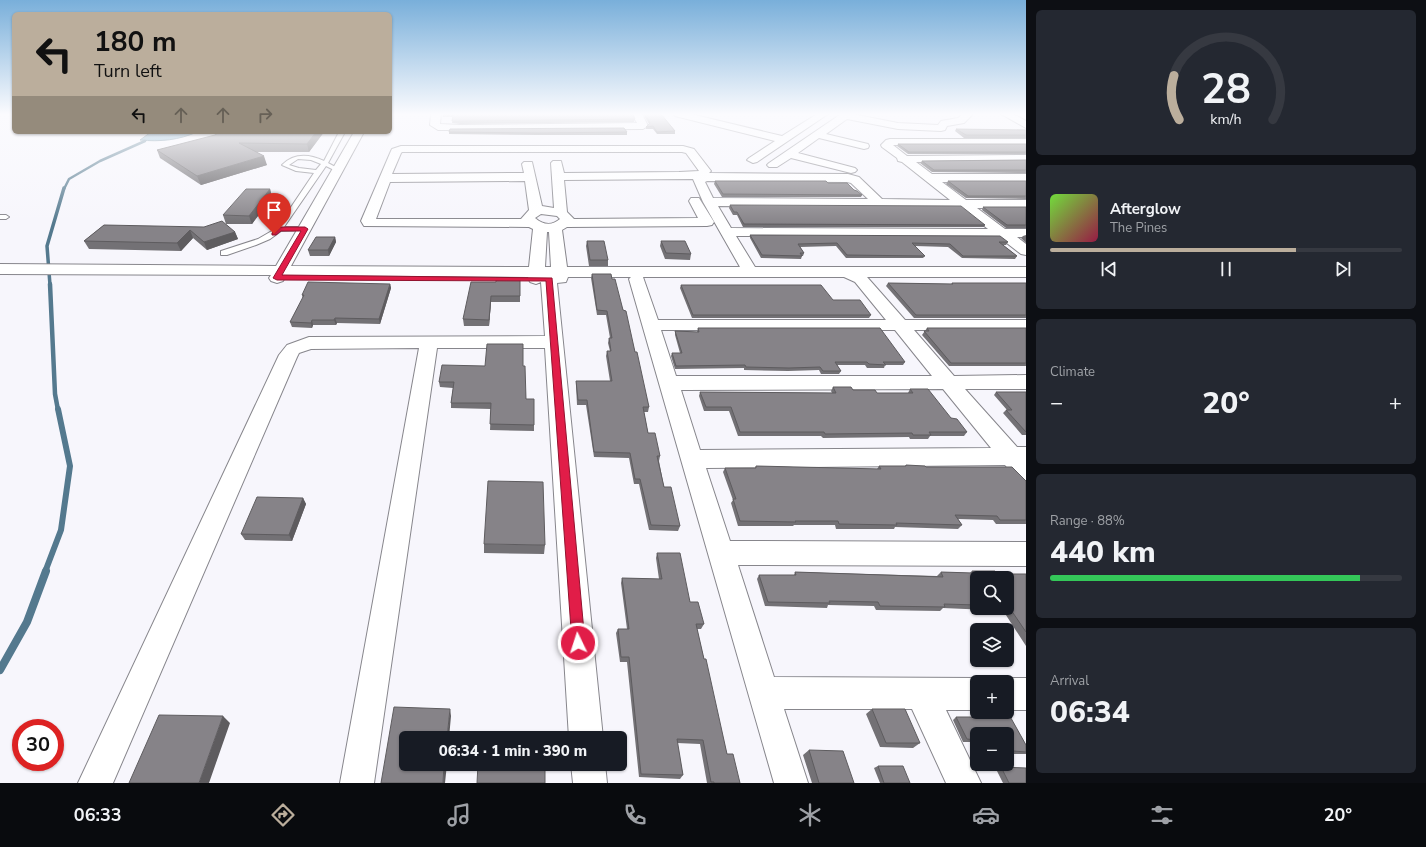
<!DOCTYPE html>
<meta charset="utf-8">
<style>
:root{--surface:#171b24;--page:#242831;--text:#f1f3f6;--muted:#9ea1a6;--line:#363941;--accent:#bbae9c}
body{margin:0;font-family:"Nunito Sans",sans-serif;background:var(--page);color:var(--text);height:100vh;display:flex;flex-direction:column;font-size:15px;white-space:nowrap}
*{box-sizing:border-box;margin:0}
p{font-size:13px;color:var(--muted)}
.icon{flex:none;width:22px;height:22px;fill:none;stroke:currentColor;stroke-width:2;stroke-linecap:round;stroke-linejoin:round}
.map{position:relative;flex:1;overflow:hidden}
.panel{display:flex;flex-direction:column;gap:10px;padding:10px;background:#0d0f14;width:400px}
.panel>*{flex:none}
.banner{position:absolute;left:12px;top:12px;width:380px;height:122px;border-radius:6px;box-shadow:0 1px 3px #0004;background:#bbae9c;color:#111;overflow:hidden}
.buttons{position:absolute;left:970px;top:571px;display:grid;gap:8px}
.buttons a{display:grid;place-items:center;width:44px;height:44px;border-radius:6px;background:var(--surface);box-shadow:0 1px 3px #0004;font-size:20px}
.speed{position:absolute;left:12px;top:719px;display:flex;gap:8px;font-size:20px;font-weight:700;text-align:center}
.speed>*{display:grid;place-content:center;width:52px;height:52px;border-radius:50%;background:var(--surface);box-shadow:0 1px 3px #0004;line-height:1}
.speed .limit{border:6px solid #d22;background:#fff;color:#111}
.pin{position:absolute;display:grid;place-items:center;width:34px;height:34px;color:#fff;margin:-41px -17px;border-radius:50% 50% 50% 0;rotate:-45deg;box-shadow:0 0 4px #0007}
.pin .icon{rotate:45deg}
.me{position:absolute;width:44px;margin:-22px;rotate:356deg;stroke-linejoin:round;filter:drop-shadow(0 0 3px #0008)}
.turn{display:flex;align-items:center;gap:14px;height:84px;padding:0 16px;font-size:18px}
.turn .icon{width:52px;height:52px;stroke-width:2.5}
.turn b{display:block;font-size:28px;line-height:34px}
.lanes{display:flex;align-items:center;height:38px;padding:0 16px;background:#0003;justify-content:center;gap:20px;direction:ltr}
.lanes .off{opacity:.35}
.big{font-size:30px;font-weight:800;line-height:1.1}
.panel .tile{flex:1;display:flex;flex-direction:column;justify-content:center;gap:6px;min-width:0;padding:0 14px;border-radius:6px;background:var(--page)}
.panel .dial{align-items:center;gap:0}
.dial svg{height:104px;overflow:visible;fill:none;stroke:var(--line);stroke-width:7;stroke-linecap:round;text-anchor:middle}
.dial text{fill:var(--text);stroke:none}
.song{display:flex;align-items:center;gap:12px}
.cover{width:48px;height:48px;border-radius:6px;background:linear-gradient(135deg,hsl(100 70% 55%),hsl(340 70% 35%))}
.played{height:4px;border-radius:2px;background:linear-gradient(90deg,var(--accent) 70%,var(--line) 70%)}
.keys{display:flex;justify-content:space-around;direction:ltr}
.heat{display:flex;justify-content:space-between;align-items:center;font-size:22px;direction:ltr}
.charge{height:6px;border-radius:3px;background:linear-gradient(90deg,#34c759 88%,var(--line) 0)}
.trip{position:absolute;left:399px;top:731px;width:228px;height:40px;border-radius:6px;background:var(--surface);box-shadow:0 1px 3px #0004;font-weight:800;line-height:40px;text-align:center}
.tabs{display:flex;height:64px;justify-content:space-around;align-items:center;background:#090b0e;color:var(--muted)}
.tabs .icon{width:28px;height:28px}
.tabs .on{color:var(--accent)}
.tabs b{font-size:18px;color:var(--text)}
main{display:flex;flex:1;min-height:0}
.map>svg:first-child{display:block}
.water{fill:#72a7c4;stroke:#54798e}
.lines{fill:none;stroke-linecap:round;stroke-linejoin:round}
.stream-far4{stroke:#54798e;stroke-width:2.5}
.stream-far3{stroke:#54798e;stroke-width:3.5}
.stream-far2{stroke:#54798e;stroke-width:4.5}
.stream-far1{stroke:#54798e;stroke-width:6}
.stream{stroke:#54798e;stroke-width:8}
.service-casing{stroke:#87868c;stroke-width:2}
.minor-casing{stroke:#87868c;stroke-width:2}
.service{fill:#fff;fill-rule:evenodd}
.minor{fill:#fff;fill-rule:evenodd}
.wall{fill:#737175;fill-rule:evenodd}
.shaded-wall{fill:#5e5c5f}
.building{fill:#868388;stroke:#5e5c5f}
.route{fill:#e11d48;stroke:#92132f}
</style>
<main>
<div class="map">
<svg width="1026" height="783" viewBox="0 0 1026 783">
<rect width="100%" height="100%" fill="#f7f6fc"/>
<!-- water -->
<path class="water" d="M151,132H197C179,140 160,142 140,140Z"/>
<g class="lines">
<!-- stream-far4 -->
<path class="stream-far4" d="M64,189L69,179L100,161L145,141"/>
<!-- stream-far3 -->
<path class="stream-far3" d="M50,285L47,246L64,188"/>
<!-- stream-far2 -->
<path class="stream-far2" d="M50,284L55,394L58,410"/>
<!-- stream-far1 -->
<path class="stream-far1" d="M45,572L61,530L70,466L58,409"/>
<!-- stream -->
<path class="stream" d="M0,670L27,622L46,571"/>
<defs>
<path id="service" d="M339,132H345L328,163L341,170L336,171L326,166L284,227H305L308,229L307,230L281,231L270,239L256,245L227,255H221V251L258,239L277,228L314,173L296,171L282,165C294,153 309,154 324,161ZM298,159L311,160L321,164L316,170L299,168L289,165Z
M0,215H6L9,217L6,219H0Z"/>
<path id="minor" d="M431,114H441L440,124L460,125L637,123L632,114H642L648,126L643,129L438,130L430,125Z
M674,114H691L782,136L817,114H828L757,162L753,163L747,160L749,158L775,141L675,116Z
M841,114H852L898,123L938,125L941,121L958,118L963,114H973L964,123L947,126L945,130L941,131L898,129L847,119L826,134L868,144L869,146L868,148L864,149L819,138L798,153L855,168L857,170L855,172L851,173L791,158L777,167H769L767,165L769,163Z
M1001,114H1013L1026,121V128Z
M354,132H364L291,266L529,267L533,229L529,227L364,226L361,221L391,151L392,149L401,146H683L694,149L711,171L709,173L848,174L859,177L882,199L950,200L902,162L898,161L897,158L882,147L881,145L886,140L890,139H1026V145H893L907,156L1026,155V161L916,162L932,174H1026V182H942L966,200H1026V208H977L1005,229H1026V237H1017L1026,244V255L1021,254L999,237L736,236L755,267H1026V277H867L905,320H1026V330H914L954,376L1026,375V389H965L1017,447H1026V483L1018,480L1005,465L706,468L730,541L1026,542V566L738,565L774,677L977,678L986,682H977V710H946L981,783H946L912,709H784L808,783H774L629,279L631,277H568L566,282L557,283L603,738H569L545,348H437L374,783H340L419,348L311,349L299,353L297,357L113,783H78L279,355L287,345L309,337L545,336L541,282L536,284L530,282L528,277L286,275L283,281L277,283L271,281L269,278L271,275L0,274V264L276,266ZM402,152H682L686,153L699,171L679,172L564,173L561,161H553L551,163L554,208L542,206L532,162H524L522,164L524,173L392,174L401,153ZM693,179L703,202L740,267H567L562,230L567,227L707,226L712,225L714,222L699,198H691L689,201L698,218L574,219L567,212L564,180ZM525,181L529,210L521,219H376L390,182ZM707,181L847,182L851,183L868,199L713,198L705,182ZM718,206L960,207L988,229L731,228ZM541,214L557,216L560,219C552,226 543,225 535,218ZM547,232H549L551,267H545ZM643,277H844L855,282L886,320H658ZM661,330H895L932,376H676ZM943,389L991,448L700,450L681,390Z
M1007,678H1026V710H1007V682H998Z
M571,764H605L607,783H573Z"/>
</defs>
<!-- service casing -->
<use href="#service" class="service-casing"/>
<!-- minor casing -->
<use href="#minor" class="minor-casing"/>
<!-- service -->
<use href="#service" class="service"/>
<!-- minor -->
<use href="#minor" class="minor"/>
</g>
<!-- wall -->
<path class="wall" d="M443,114L635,119L634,122L460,124L452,123L453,117H443Z
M643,114H661L675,131V134H657L653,129H646V127L649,124Z
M956,129L1026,130V138H964L955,131Z
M324,132L309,152H255L267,165L201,185L160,158L157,150Z
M449,132H627V135H538L449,134Z
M898,144H1026V154H908L897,146Z
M1026,160V173L932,172L920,163L922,161Z
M715,181L828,183L854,190L862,195L861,197H722L714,184Z
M948,181H1026V199L966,198L946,184Z
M270,189L272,197L252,224H226L223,215Z
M730,205L985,225L984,227H743L737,215H733L729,208Z
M983,207H1026V228H1006L982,210Z
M104,225L235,232L238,239L207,250L193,238L181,251L89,249L84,241Z
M750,235L1008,242L1006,245H1003L1017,256L1015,259L962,258L948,247L915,246L925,256L923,258H846L836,246L800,247L804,253L803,256H802L801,259L761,258L750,238Z
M1026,235V243L1021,238L1023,236Z
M335,237L336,242L329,256H310L308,250Z
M587,241L608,260V266H589L586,246Z
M661,241L691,254L690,260L665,259L660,246Z
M592,274L612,279L623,310L635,352L649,407L648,412H644L648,433L660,456L659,461L664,487L680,526L678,531L649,530L639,484H634L629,458L594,457L586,405H577L576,385V381H610L606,356L607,351H610L608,343L609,338H610L606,315H597L591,278Z
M520,279V302H491L489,326H464L463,319L496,282Z
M888,283L951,284L952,283H1026V318H914L886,286Z
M390,284L391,288L380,324L337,323L336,325H313L312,328L292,327L290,322L303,299L302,295Z
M681,285L833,300L871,315L869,318H692L680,288Z
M698,328L905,362L903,365H885L884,368H867L865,365H837L841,371L839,374H821L819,370L788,371L744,370V368L675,369L671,356L672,353H680L675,335V331L697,332Z
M927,328H1026V366H949L922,335Z
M485,366H523L526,399L534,425V431L490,430L491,409L451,408V403L453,388L440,387L439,382Z
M833,387L877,393H908L910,389L951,418L967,432L964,436H930L928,439H910L909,437L823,438L821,436H738L729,411H704L699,396L700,392L832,393L831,391Z
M996,392H1026V435H1022L1003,413L1006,410H1007L994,395Z
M906,465L926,467L1026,481V524H996L993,520L958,519L962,525L958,529L895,527L894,529H836L835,525H794L793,526H738L731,503L733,500L723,472L725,468H755L756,466L877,469L879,466H905Z
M303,498L306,504L292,541L245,540L241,534Z
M484,544L545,545L544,554L484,553Z
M657,553L690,602L704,624L701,629H697L704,659L727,754L740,783H707L700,744L677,743L683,775L680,779L639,777L627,662H620L616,633L618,629H627L621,583L622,578L659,579L656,558Z
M972,571L996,574H1026V646L1004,612L989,611L988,610L943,608L940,611L876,610L874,606L828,605L827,608L765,606L757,579L759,575H794L795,572L937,576L941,572L970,573ZM977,578H1007V608H977Z
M872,709L920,743L913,748L880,747L866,714Z
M985,712H1007L1026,745V754H1008L1007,751V734H977V742H963L953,720L956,717H988Z
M809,750L854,783H812L803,755Z
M878,766L910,783H880L874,768Z
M1001,767L1026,783H1003L996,769Z"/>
<!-- shaded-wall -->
<path class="shaded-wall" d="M316,132H324L309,152L307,144Z
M264,156L267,165L201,185L197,176Z
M270,189L272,197L252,224L249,216Z
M190,230L193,238L181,251L177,243Z
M235,232L238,239L207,250L204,242Z
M335,237L336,242L329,256L328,250Z
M390,284L391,288L380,324L379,319Z
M491,296V302L489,326V320Z
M335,318L337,323L336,325L334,320Z
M312,320L313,325L312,328L311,323Z
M303,498L306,504L292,541L289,535Z
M450,709L451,716L449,738H447Z
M223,716L230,723L209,783H199Z
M444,764H447L445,783H443Z"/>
<!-- building -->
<path class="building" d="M443,114H633L635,119L460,121H452L453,115Z
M645,114H661L675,131L657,132L653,126L646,127L650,123Z
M624,128L627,132L538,133L449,132L450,129Z
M956,129L1026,130V135H966Z
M219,132H316L307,144L239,143L264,156L197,176L157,150L215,135Z
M898,144H1026V152H909Z
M1026,160V170H934L922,161Z
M715,181H826L828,183H847L854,190L857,191L862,195L723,194Z
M948,181H1026V196H968Z
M246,189H270L249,216L223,215Z
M730,205L961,206L985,225L744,224L737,212H734Z
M983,207H1026V225H1007Z
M222,221L235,232L204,242L190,230L177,243L84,241L104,225L204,227Z
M750,235L1000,236L1008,242H999L1017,256H963L950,244L912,243L925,256L847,255L837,243L798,244L804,253H800L802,256L762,255Z
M316,237H335L328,250H308Z
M587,241H604L608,260H590Z
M661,241H685L691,254L666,253Z
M592,274H611L612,279H615L623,310L626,311L635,352H637L649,407H643L648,433H655L660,456H657L664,487H671L680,526L651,525L640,479H635L630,453L594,452L587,400H578L576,381H612L607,351H611L609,338H612L607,311L597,310Z
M496,278L520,279V296H491L489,320L463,319L471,282H496Z
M308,282L390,284L379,319L335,318L334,320H312L311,323L290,322L304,295H302Z
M888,283L953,284L952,283H1026V315H916Z
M681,285H821L833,300H860L871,315H693Z
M698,328H880L905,362H883L886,365L869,364L867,362H835L841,371H823L820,367L789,368L746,367L745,365L676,366L672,353H682L675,331L699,332Z
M927,328H1026V363H951L924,331H929Z
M487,344H523V366H525L526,399H534V425L490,424L491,403H451L454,382H439L442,365L485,366Z
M833,387H851L853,390H875L877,393H913L910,389H928L951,418L957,419L967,432H929L931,435H913L912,433L825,434L824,432H740L731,407H706L700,392L836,393Z
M996,392H1026V432L1006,410H1012Z
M906,465L925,466L926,467H1012L1026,481V520H1000L997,516L955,515L962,525L896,523L897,525L839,524L838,521H795L796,522L740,521L733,499H736L725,468H756V466L881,469L879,466H906Z
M488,481L543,482L545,545L484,544Z
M257,497L303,498L289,535L241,534Z
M657,553H680L690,602H698L704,624H696L704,659H706L727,754H733L740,783H714V782H711L703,740L677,739L683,775L641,774L629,657H621L618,629H629L622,578L662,579Z
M972,571H995L996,574H1026V632L1009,607H1007V578H977V605L944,604L945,607L880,606L878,602L829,601L830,603L768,602L759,575H796L795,572L943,577L941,572L973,573Z
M394,707L450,709L447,738H406V764H444L443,783H381Z
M872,709H905L920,743H886Z
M1007,711L1026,745V752L1013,751L1007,741V734H977V740L967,739L956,717H994L991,712H1007Z
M159,715L223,716L199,783H129Z
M809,750L843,751L854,783H819Z
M478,764H545V783H477Z
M878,766H903L910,783H884Z
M1001,767L1026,768V783H1009Z"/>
<!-- sky -->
<linearGradient id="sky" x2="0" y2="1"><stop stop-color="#79afda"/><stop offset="0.51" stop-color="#fbfbfe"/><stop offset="1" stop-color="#fbfbfe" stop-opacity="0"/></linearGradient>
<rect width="1026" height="224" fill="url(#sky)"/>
<!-- route -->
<path class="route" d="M279,227H305L308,229L282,275L552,278L585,643L583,648L578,650L574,648L572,643L546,281L277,280L273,278L301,231H281L276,235H272V233Z"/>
</svg>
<div class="buttons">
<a><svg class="icon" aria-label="search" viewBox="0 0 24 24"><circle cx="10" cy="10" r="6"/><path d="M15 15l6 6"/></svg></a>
<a><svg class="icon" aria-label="layers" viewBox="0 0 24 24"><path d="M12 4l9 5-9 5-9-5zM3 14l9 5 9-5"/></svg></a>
<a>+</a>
<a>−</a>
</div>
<div class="speed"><div class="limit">30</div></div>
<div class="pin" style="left:274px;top:234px;background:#d93025"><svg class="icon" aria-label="arrive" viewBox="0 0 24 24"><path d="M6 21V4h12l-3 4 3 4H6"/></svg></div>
<svg class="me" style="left:578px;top:643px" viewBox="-20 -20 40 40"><circle r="17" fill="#e11d48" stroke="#fff" stroke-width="3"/><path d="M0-11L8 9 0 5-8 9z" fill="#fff"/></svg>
<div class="trip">06:34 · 1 min · 390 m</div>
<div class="banner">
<div class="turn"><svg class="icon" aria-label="left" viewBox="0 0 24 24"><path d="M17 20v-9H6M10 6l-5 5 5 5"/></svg><div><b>180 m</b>Turn left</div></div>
<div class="lanes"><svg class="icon" aria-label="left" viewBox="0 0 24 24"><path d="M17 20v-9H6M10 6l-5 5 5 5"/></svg><svg class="icon off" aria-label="ahead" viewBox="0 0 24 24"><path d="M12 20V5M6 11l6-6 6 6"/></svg><svg class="icon off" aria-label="ahead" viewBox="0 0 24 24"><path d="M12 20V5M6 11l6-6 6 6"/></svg><svg class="icon off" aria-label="right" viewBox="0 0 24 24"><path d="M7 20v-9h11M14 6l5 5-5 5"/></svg></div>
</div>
</div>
<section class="panel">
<div class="tile dial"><svg viewBox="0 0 100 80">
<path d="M14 69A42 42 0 1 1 86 69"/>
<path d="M14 69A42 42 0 0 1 10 35" stroke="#bbae9c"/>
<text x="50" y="56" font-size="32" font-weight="700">28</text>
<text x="50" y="72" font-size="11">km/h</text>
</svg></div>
<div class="tile">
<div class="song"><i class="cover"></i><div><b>Afterglow</b><p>The Pines</p></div></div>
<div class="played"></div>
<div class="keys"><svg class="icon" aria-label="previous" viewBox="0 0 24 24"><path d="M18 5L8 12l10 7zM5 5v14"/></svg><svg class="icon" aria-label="pause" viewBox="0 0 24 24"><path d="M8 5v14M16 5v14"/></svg><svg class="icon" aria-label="next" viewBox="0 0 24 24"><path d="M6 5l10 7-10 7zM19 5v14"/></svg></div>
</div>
<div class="tile"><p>Climate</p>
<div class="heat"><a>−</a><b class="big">20°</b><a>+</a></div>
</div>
<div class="tile"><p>Range · 88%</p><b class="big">440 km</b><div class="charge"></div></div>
<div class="tile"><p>Arrival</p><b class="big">06:34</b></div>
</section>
</main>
<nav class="tabs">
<b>06:33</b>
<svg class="icon on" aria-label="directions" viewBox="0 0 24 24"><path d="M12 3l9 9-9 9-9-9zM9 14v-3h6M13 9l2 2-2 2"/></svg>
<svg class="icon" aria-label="music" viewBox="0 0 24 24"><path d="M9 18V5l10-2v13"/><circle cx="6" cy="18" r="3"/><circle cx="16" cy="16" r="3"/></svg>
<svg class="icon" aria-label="phone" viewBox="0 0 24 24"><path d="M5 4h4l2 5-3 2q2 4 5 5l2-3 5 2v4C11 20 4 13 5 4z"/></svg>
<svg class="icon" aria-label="climate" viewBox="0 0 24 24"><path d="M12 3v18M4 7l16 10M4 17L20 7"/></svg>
<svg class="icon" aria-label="car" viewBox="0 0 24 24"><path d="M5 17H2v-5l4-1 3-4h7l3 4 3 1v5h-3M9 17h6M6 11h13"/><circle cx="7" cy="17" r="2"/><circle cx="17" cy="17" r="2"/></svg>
<svg class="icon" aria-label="filters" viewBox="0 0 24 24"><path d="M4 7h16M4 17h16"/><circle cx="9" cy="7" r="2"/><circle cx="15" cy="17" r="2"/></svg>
<b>20°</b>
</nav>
